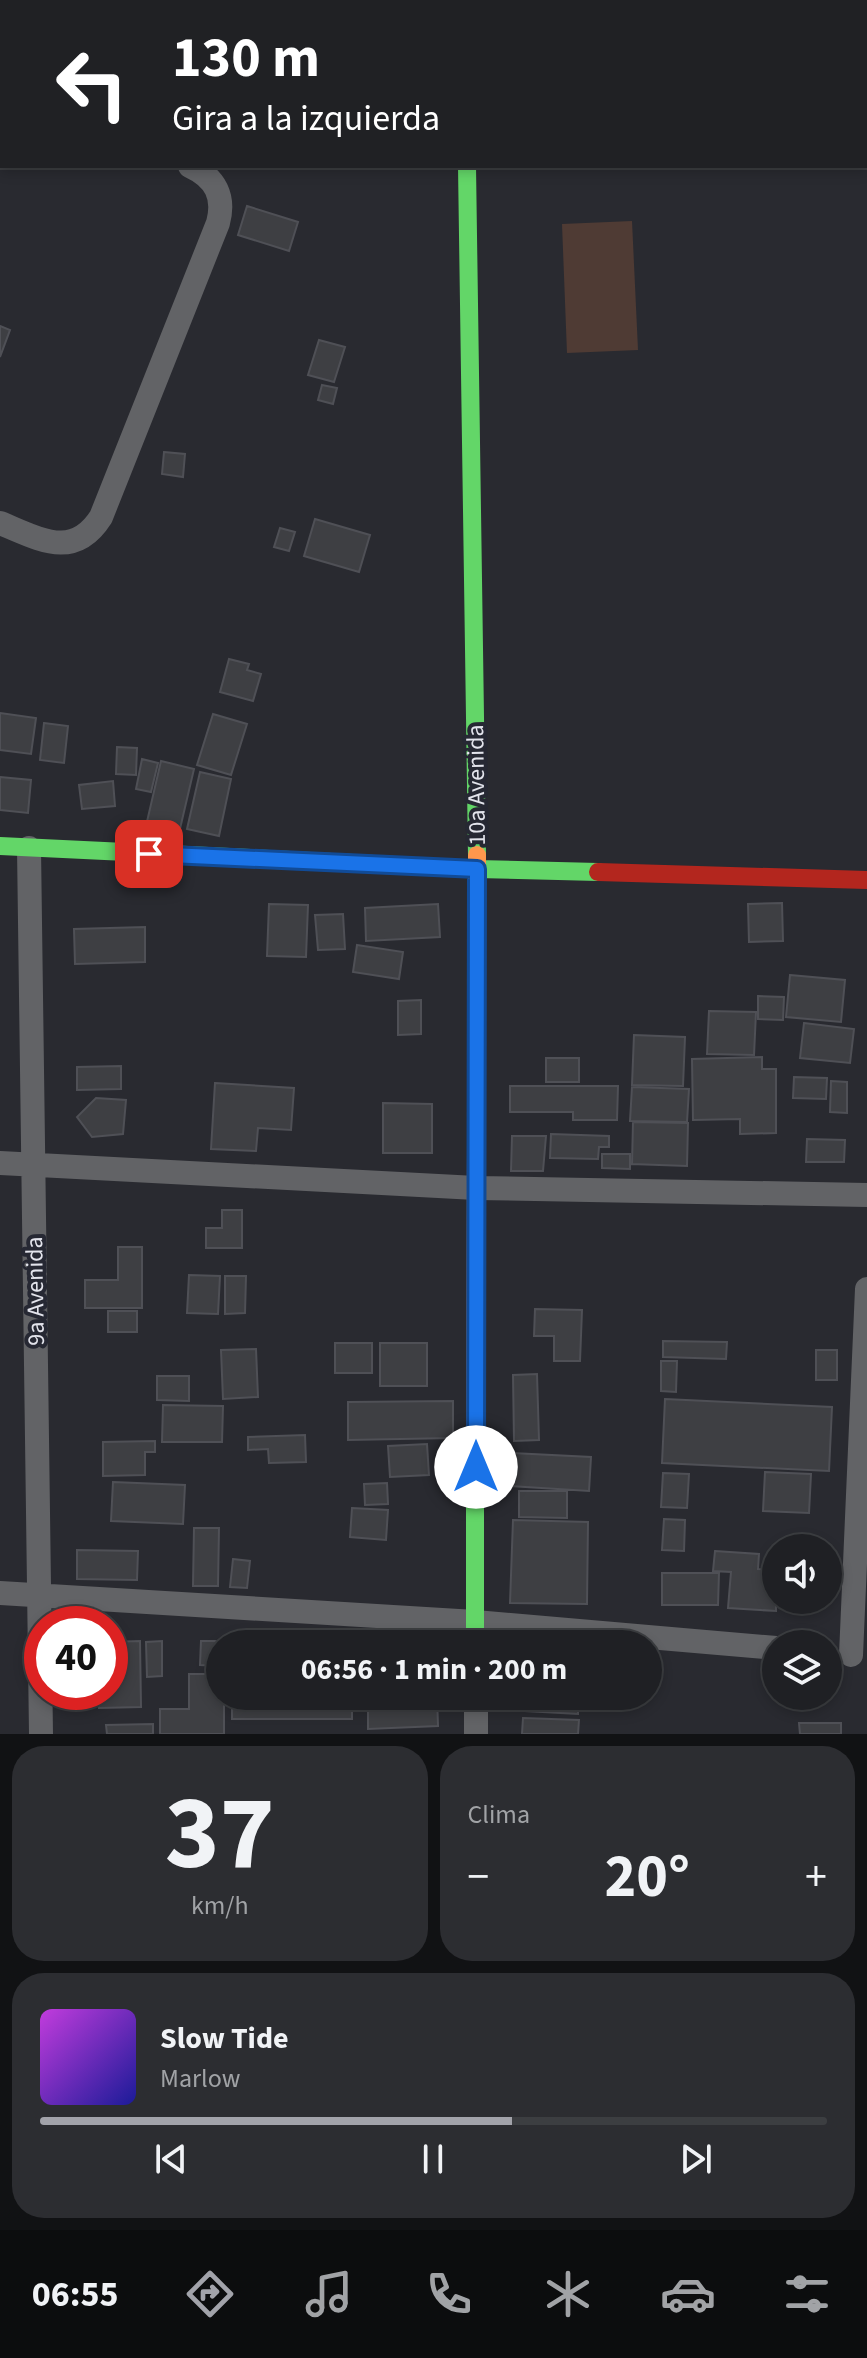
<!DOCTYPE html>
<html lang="es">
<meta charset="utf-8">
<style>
:root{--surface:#1f2024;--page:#2c2d31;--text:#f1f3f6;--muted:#a1a3a6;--line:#3c3e41;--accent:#a2a3aa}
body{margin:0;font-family:"Source Sans 3",sans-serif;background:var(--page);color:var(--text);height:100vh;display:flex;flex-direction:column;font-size:30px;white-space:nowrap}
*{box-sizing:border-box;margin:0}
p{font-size:26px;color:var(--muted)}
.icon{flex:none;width:44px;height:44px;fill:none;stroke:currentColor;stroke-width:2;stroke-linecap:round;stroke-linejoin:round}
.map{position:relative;height:1734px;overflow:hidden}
.sheet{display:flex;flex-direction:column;gap:12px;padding:12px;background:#111214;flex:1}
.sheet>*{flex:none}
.top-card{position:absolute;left:0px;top:0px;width:868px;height:168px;box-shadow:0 4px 12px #0003,0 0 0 2px var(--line);background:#202124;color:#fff;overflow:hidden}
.buttons{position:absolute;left:762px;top:1534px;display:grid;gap:16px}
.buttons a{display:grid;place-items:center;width:80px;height:80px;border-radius:50%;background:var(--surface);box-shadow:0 4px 12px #0003,0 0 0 2px var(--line);font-size:40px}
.speed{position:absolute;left:24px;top:1606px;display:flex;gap:16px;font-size:40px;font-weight:700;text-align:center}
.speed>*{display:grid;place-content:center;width:104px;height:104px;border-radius:50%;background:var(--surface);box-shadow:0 4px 12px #0003,0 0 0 2px var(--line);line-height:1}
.speed .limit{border:12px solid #d22;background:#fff;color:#111}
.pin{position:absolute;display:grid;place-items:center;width:68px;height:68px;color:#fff;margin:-34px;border-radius:16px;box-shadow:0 4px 12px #0006}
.me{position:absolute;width:88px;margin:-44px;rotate:0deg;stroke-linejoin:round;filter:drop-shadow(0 0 6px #0008)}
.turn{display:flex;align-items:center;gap:28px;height:168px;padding:0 40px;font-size:36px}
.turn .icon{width:104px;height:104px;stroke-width:2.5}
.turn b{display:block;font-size:56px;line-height:68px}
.big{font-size:60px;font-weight:700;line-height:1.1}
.sheet .card{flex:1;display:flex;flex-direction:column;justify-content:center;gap:12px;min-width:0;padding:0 28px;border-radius:32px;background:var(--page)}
.sheet .dial{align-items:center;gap:0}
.dial b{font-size:104px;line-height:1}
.song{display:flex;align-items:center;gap:24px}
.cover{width:96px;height:96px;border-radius:12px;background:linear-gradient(135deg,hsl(290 70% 55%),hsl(240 70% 35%))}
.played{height:8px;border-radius:4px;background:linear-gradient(90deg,var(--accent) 60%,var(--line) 60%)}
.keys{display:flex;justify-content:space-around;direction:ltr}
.heat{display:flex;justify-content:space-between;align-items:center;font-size:44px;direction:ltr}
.sheet .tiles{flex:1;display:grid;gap:12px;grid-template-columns:1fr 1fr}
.card:last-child{grid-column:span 2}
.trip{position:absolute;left:206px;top:1630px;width:456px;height:80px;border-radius:40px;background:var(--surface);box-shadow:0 4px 12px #0003,0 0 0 2px var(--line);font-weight:700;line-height:80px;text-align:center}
.tab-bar{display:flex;height:128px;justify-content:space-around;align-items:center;background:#0c0d0e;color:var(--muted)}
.tab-bar .icon{width:56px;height:56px}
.tab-bar .on{color:var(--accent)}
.tab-bar b{font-size:36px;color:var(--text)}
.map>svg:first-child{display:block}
.green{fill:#4f3b34}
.building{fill:#3e3f43;stroke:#4f5056;stroke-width:2}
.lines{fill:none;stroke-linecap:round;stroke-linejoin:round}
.street{stroke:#626366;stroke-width:24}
.fast{stroke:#63d668;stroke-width:18}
.slow{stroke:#ff974d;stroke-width:18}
.jam{stroke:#b3261e;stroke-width:18}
.route-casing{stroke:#114b97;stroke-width:20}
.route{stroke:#1a73e8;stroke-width:14}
.labels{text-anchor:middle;stroke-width:8;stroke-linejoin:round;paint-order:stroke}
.street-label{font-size:24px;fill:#e3e4ec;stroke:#262833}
</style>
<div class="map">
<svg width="867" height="1734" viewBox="0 0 867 1734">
<rect width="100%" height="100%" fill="#292a30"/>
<!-- green -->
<path class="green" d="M632,221L638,350L567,353L562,224Z"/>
<!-- building -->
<path class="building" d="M247,206L298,222L289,251L238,235Z
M0,326L10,330L0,357Z
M319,340L345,347L334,382L308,375Z
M322,385L337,388L333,404L318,400Z
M164,452L185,454L183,477L162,474Z
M315,519L370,535L359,572L304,556Z
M280,528L295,532L289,551L274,547Z
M229,659L249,664L247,670L261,674L253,701L220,692Z
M0,713L36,718L31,754L0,750Z
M213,714L247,724L231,775L197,765Z
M44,723L68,726L64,763L40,760Z
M117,747L137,748L136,775L116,774Z
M142,759L158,763L151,792L136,789Z
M161,761L194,769L179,833L146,826Z
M200,772L231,779L219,836L187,829Z
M0,777L31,780L28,813L0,810Z
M113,781L115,806L82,809L79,785Z
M782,903L783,941L749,942L748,904Z
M269,904L308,905L306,957L267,956Z
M438,904L440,937L366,941L365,908Z
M343,914L345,949L318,950L315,915Z
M145,927V962L75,964L74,929Z
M357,945L403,952L399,979L353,972Z
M790,975L845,980L841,1022L786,1017Z
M758,996L784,997L783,1020L758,1019Z
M421,1000V1034L398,1035V1001Z
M709,1011L756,1012L754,1055L707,1054Z
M804,1023L854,1029L850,1063L800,1058Z
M634,1035L685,1037L683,1086L632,1085Z
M762,1057V1069H776V1133L740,1134V1119L693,1120L692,1059Z
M546,1058H579V1082H546Z
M121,1066V1089L77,1090V1067Z
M794,1077L827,1078L826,1099L793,1098Z
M831,1081L847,1082V1113L830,1112Z
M215,1083L294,1088L291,1130L258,1128L256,1151L211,1149Z
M510,1086H618L617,1120H573V1112H510Z
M632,1087L689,1089L687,1122L630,1121Z
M96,1098L126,1100L123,1134L92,1137L77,1117Z
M383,1103L432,1104V1153H383Z
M633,1122L688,1123L687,1166L632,1164Z
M551,1134L609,1136V1147H599L598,1159L550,1158Z
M512,1136H546L543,1171H511Z
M807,1139L845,1140L844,1162H806Z
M602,1154H630V1169L602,1168Z
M222,1210H242V1248H206V1228H222Z
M118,1247H142V1308H85V1280H118Z
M189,1275L220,1276L218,1314L187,1313Z
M225,1276H246L245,1313L225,1314Z
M535,1309L582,1310L580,1361H554V1336H534Z
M108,1311H137V1332H108Z
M663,1341L727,1342L726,1359L663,1357Z
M335,1343H372V1373H335Z
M380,1343H427V1386H380Z
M256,1349L258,1397L223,1399L221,1350Z
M816,1350H837V1380H816Z
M661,1361H677L676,1392L661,1391Z
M537,1374L539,1440L514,1441L513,1375Z
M157,1376H189V1401L157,1400Z
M665,1399L832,1407L829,1471L662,1463Z
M453,1401V1438L348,1440V1402Z
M163,1405L223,1406L222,1442H162Z
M305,1435L306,1462L269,1463L268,1449L248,1450V1437Z
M155,1441V1452H145V1475L103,1476V1442Z
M427,1444L429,1475L390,1477L388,1446Z
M512,1453L591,1457L589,1491L510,1486Z
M765,1472L811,1474L809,1513L763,1511Z
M663,1473L689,1474L687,1508L661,1507Z
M113,1482L185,1485L183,1524L111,1521Z
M387,1483L388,1504L365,1505L364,1484Z
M519,1491H567V1518L519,1517Z
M352,1508L388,1510L386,1540L350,1537Z
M664,1519L685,1520L684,1551L662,1550Z
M513,1520L588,1522L587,1604L510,1603Z
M194,1528H219L218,1586H193Z
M77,1550L138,1551L137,1580L77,1579Z
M715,1551L759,1554L758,1569L776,1570V1611L728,1608L731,1572L713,1571Z
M233,1559L250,1561L247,1588L230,1587Z
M662,1573H719L718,1605H662Z
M140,1641L141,1707L99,1708V1692H110V1642Z
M162,1641V1676L147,1677L146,1642Z
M201,1641H225V1644H220V1666L200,1665Z
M189,1674H220V1696H224V1734H160V1709H189Z
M232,1696H352V1719H232Z
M368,1696H437L438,1726L368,1729Z
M526,1696H578V1714L525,1711Z
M523,1718L579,1720L578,1734H522Z
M799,1723H841V1734H800Z
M153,1724V1734H107L106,1725Z"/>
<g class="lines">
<!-- street -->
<path class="street" d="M465,0V2
M0,93L2,94
M0,523C38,538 73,561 101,517L218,223C225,197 216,178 190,166
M29,848L41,1734
M0,1163L476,1188L867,1195
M0,1593L475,1622L776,1648
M851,1655L867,1289
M476,1696V1734"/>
<!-- fast -->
<path class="fast" d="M467,166L477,855
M0,846L477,869L598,872
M475,1644V1450"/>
<!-- slow -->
<path class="slow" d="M475,1450L477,855"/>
<!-- jam -->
<path class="jam" d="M598,872L867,880"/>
</g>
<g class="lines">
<defs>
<path id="route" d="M149,854L477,869L476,1467"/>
</defs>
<!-- route casing -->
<use href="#route" class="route-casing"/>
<!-- route -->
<use href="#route" class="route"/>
</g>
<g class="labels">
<!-- street labels -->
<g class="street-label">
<text transform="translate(476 785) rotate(-91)" y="8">10a Avenida</text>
<text transform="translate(35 1291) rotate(-91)" y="8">9a Avenida</text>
</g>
</g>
</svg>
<div class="buttons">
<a><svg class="icon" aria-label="sound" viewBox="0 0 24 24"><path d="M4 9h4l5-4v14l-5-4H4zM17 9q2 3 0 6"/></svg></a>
<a><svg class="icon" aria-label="layers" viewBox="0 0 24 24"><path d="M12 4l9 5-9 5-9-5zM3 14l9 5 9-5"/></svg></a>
</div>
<div class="speed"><div class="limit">40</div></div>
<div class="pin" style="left:149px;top:854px;background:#d93025"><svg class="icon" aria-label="arrive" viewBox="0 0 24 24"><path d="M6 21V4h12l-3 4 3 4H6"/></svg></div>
<svg class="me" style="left:476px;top:1467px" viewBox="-20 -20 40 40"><circle r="19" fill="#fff"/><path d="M0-13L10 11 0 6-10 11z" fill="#1a73e8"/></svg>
<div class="trip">06:56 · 1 min · 200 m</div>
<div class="top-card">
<div class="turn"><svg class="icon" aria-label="left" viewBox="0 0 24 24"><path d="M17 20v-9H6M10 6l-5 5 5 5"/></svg><div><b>130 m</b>Gira a la izquierda</div></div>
</div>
</div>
<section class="sheet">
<div class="tiles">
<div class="card dial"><b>37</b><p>km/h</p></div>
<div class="card"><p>Clima</p>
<div class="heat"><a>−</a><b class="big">20°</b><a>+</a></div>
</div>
<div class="card">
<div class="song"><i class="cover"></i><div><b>Slow Tide</b><p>Marlow</p></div></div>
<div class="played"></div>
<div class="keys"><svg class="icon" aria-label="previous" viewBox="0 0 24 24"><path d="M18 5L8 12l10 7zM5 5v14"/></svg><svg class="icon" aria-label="pause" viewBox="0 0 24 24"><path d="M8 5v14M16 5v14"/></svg><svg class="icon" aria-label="next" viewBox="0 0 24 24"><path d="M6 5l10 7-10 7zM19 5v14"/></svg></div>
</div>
</div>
</section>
<nav class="tab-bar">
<b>06:55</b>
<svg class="icon on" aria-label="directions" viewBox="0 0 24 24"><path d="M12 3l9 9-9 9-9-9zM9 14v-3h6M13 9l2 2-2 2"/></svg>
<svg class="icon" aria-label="music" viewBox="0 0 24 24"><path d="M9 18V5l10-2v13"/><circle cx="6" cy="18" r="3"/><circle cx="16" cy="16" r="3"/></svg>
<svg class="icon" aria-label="phone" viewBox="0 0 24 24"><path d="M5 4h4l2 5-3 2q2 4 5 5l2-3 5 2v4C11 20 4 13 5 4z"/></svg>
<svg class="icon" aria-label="climate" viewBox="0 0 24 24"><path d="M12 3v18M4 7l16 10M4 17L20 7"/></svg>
<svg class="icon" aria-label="car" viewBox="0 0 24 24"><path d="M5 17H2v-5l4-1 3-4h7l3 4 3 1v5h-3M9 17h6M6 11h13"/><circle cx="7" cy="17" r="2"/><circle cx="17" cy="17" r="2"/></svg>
<svg class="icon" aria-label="filters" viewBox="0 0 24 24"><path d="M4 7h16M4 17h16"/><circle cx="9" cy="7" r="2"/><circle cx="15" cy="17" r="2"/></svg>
</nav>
